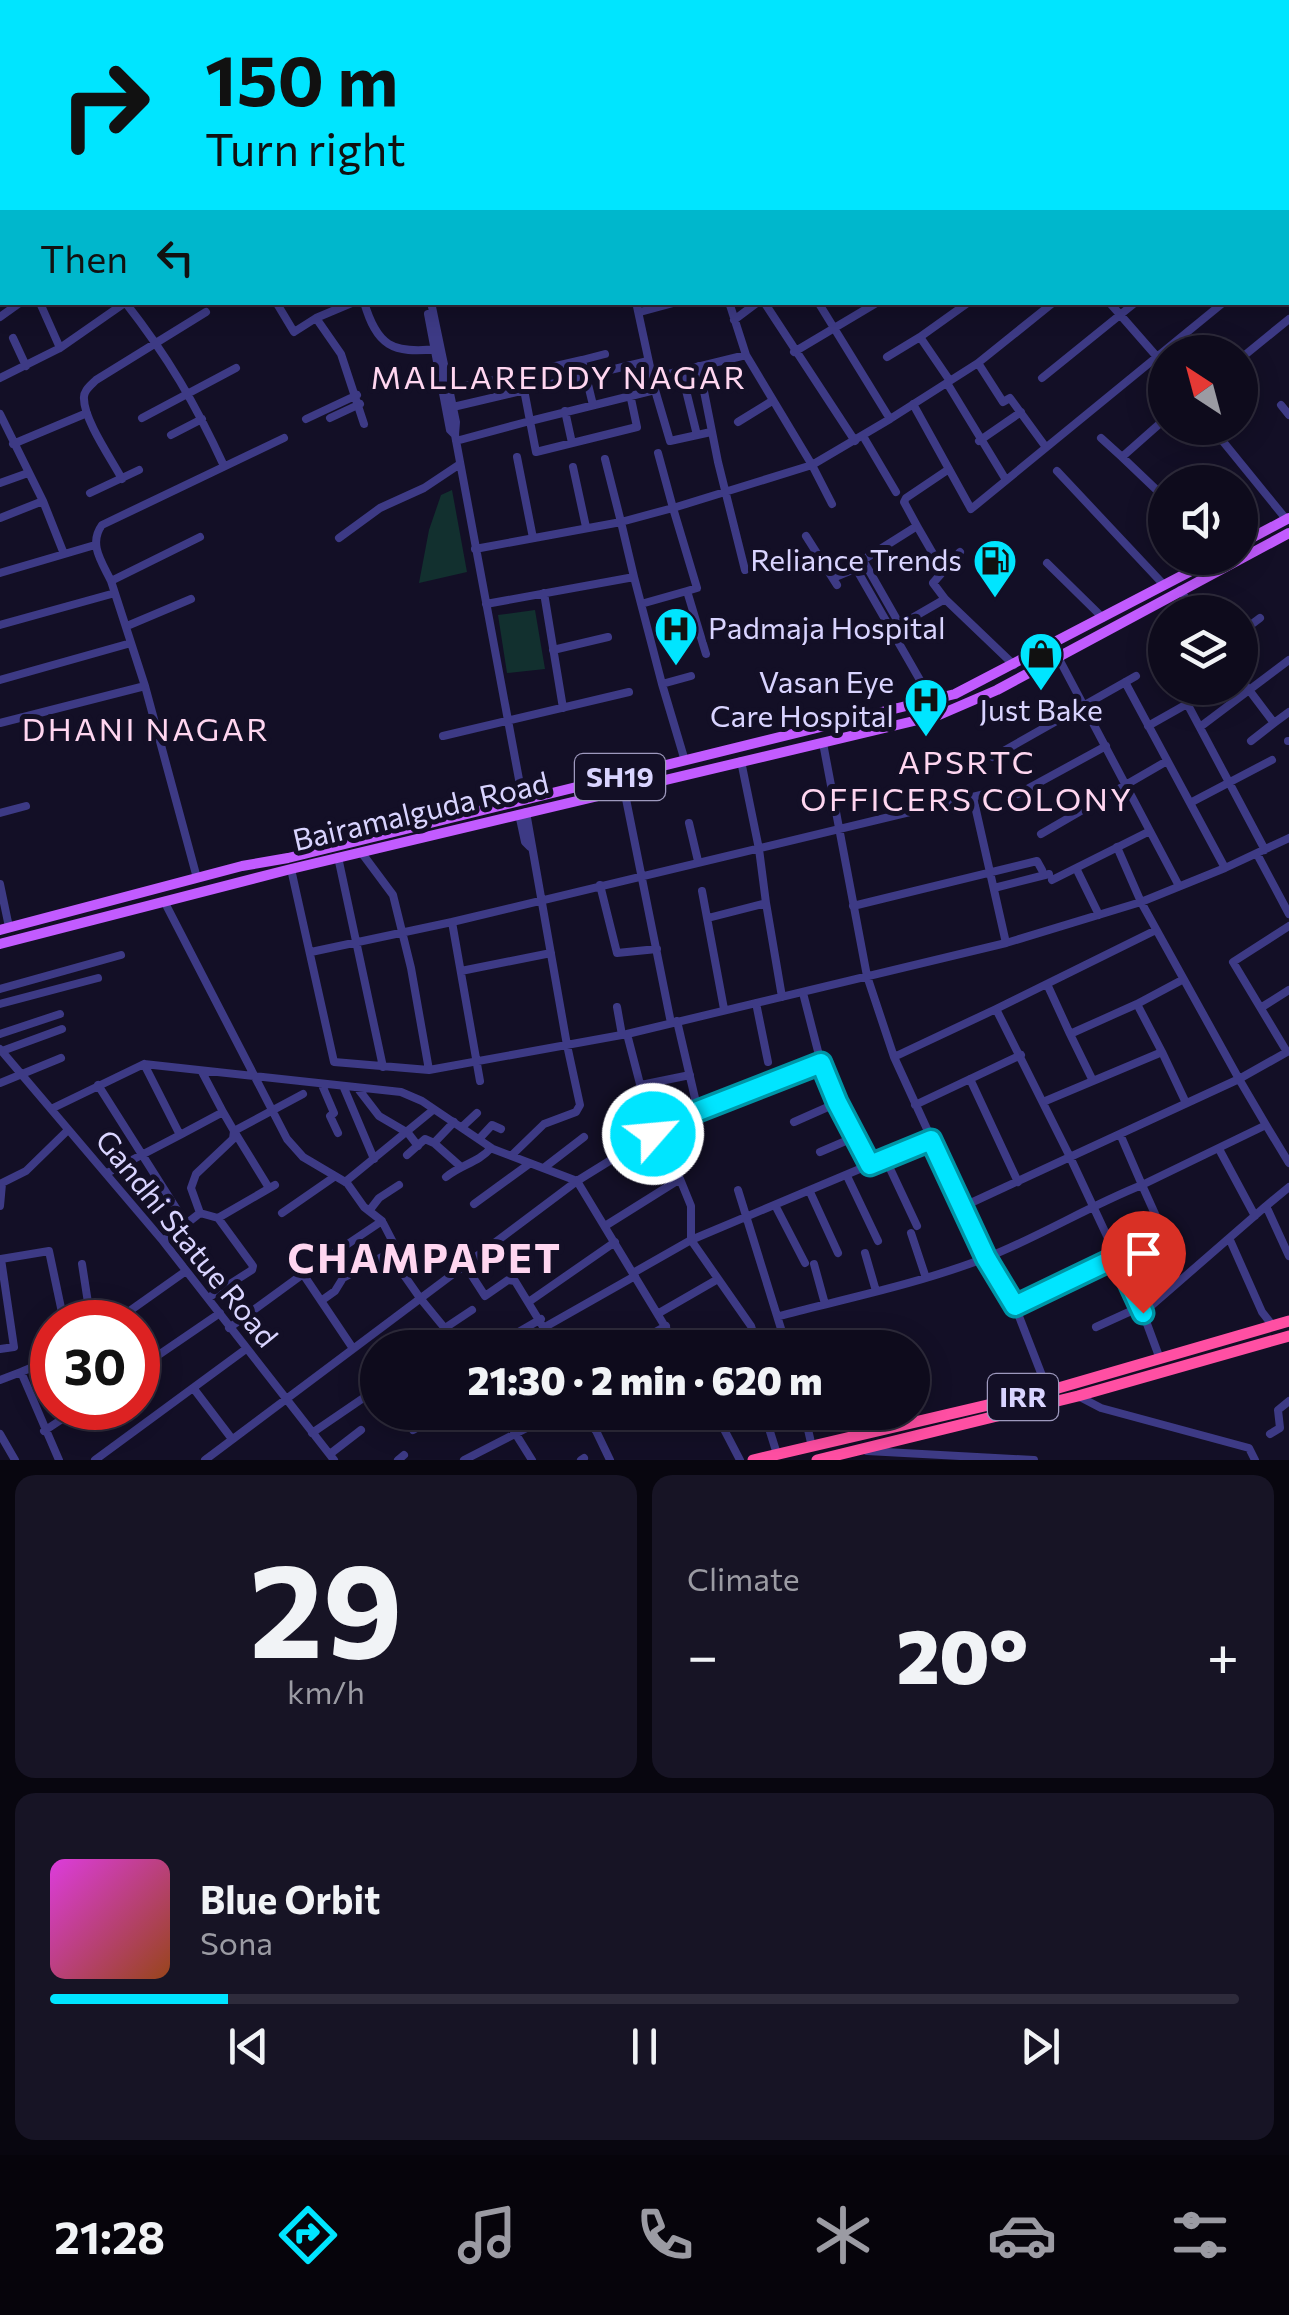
<!DOCTYPE html>
<meta charset="utf-8">
<style>
:root{--surface:#0e0b1c;--page:#171425;--text:#f1f3f6;--muted:#9b9ba3;--line:#2e2b3b;--accent:#00e5ff}
body{margin:0;font-family:Commissioner,sans-serif;background:var(--page);color:var(--text);height:100vh;display:flex;flex-direction:column;font-size:38px;white-space:nowrap}
*{box-sizing:border-box;margin:0}
p{font-size:32px;color:var(--muted)}
.icon{flex:none;width:55px;height:55px;fill:none;stroke:currentColor;stroke-width:2;stroke-linecap:round;stroke-linejoin:round}
.map{position:relative;height:1460px;overflow:hidden}
.sheet{display:flex;flex-direction:column;gap:15px;padding:15px;background:#08060f;flex:1}
.sheet>*{flex:none}
.guide{position:absolute;left:0px;top:0px;width:1290px;height:305px;box-shadow:0 5px 25px #0003,0 0 0 2px var(--line);background:#00e5ff;color:#111;overflow:hidden}
.needle{width:65px;rotate:324deg}
.tools{position:absolute;left:1148px;top:335px;display:grid;gap:20px}
.tools a{display:grid;place-items:center;width:110px;height:110px;border-radius:50%;background:var(--surface);box-shadow:0 5px 25px #0003,0 0 0 2px var(--line);font-size:50px}
.speed{position:absolute;left:30px;top:1300px;display:flex;gap:20px;font-size:50px;font-weight:700;text-align:center}
.speed>*{display:grid;place-content:center;width:130px;height:130px;border-radius:50%;background:var(--surface);box-shadow:0 5px 25px #0003,0 0 0 2px var(--line);line-height:1}
.speed .limit{border:15px solid #d22;background:#fff;color:#111}
.pin{position:absolute;display:grid;place-items:center;width:85px;height:85px;color:#fff;margin:-102px -42px;border-radius:50% 50% 50% 0;rotate:-45deg;box-shadow:0 0 10px #0007}
.pin .icon{rotate:45deg}
.me{position:absolute;width:110px;margin:-55px;rotate:63deg;stroke-linejoin:round;filter:drop-shadow(0 0 8px #0008)}
.turn{display:flex;align-items:center;gap:35px;height:210px;padding:0 40px;font-size:45px}
.turn .icon{width:130px;height:130px;stroke-width:2.5}
.turn b{display:block;font-size:70px;line-height:85px}
.then{display:flex;align-items:center;height:95px;padding:0 40px;background:#0003;gap:20px;font-size:38px}
.big{font-size:75px;font-weight:800;line-height:1.1}
.sheet .card{flex:1;display:flex;flex-direction:column;justify-content:center;gap:15px;min-width:0;padding:0 35px;border-radius:20px;background:var(--page)}
.sheet .dial{align-items:center;gap:0}
.dial b{font-size:130px;line-height:1}
.song{display:flex;align-items:center;gap:30px}
.cover{width:120px;height:120px;border-radius:15px;background:linear-gradient(135deg,hsl(300 70% 55%),hsl(20 70% 35%))}
.played{height:10px;border-radius:5px;background:linear-gradient(90deg,var(--accent) 15%,var(--line) 15%)}
.keys{display:flex;justify-content:space-around;direction:ltr}
.heat{display:flex;justify-content:space-between;align-items:center;font-size:55px;direction:ltr}
.sheet .tiles{flex:1;display:grid;gap:15px;grid-template-columns:1fr 1fr}
.card:last-child{grid-column:span 2}
.trip{position:absolute;left:360px;top:1330px;width:570px;height:100px;border-radius:50px;background:var(--surface);box-shadow:0 5px 25px #0003,0 0 0 2px var(--line);font-weight:800;line-height:100px;text-align:center}
.tab-bar{display:flex;height:160px;justify-content:space-around;align-items:center;background:#06040b;color:var(--muted)}
.tab-bar .icon{width:70px;height:70px}
.tab-bar .selected{color:var(--accent)}
.tab-bar b{font-size:45px;color:var(--text)}
.map>svg:first-child{display:block}
.green{fill:#12302f}
.lines{fill:none;stroke-linecap:round;stroke-linejoin:round}
.minor{stroke:#3d3a85;stroke-width:8}
.major{stroke:#c25bff;stroke-width:10}
.highway{stroke:#ff4fa3;stroke-width:11}
.route-casing{stroke:#0095a6;stroke-width:25}
.route{stroke:#00e5ff;stroke-width:18}
.labels{text-anchor:middle;stroke-width:10;stroke-linejoin:round;paint-order:stroke}
.shield{fill:#130f26;stroke:#9e99be;stroke-width:2.5}
.shield-label{font-size:28px;font-weight:bold;fill:#d9d4ff}
.poi-label{font-size:30px;fill:#d9d4ff;stroke:#130f26;text-anchor:end}
.street-label{font-size:30px;fill:#d9d4ff;stroke:#130f26}
.neighbourhood-label{font-size:32px;letter-spacing:2.5px;fill:#ffd6f0;stroke:#130f26}
.district-label{font-size:40px;font-weight:bold;letter-spacing:2.5px;fill:#ffd6f0;stroke:#130f26}
</style>
<div class="map">
<svg width="1289" height="1460" viewBox="0 0 1289 1460">
<rect width="100%" height="100%" fill="#130f26"/>
<!-- green -->
<path class="green" d="M452,490L467,572L419,583L429,530L441,495Z
M535,610L545,669L507,673L498,615Z"/>
<g class="lines">
<!-- minor -->
<path class="minor" d="M236,0L238,2
M325,0L327,2
M407,0L409,2
M427,0L429,2
M449,0L451,2
M576,0L578,2
M603,0L605,2
M631,0L633,2
M860,0L862,2
M1089,0L1091,2
M24,2L27,0
M147,2L151,0
M460,2L463,0
M493,2L496,0
M553,2L555,0
M642,2L645,0
M719,2L722,0
M811,2L815,0
M902,2L905,0
M984,2L987,0
M1078,2L1081,0
M1161,2L1164,0
M1206,2L1208,0
M1248,2L1251,0
M0,20L2,18
M1288,41L1289,40
M0,60L2,63
M1288,119L1289,121
M0,149L2,153
M1288,178L1289,177
M0,198L2,196
M1288,242L1289,243
M1288,251L1289,250
M0,256L2,254
M125,302C168,357 195,403 224,466
M276,302L294,332L316,318L354,302
M364,302C377,346 392,354 437,349
M431,302L456,422L455,435L523,801
M764,302L855,441
M818,302L890,419L812,465L832,504
M1109,302L1165,366
M40,303L60,348
M640,312L677,302
M428,314L450,430L455,435
M0,317L21,302
M316,318L341,354L364,424
M734,320L758,302
M13,338L26,366
M794,352L878,302
M887,357L920,337
M1240,359L1289,319
M582,360L605,354
M978,363L1003,402L1010,398L1045,446
M699,366L718,462L745,570
M681,370L697,435
M521,374L582,360L593,405
M0,378L60,348L126,302
M652,378L746,355L729,302
M1042,378L1136,302
M950,381L920,337L969,302
M947,383L1006,480
M655,390L670,441L711,432
M442,391L521,374L530,421L655,390L636,302
M913,404L971,509L1224,302
M1281,405L1289,415
M453,407L648,361
M565,411L572,443
M0,414L43,501L64,554
M142,418L236,368
M330,418L360,404
M306,419L357,395
M890,419L978,363L1054,302
M1165,419L1122,457L1165,498
M738,422L772,401
M1212,428L1286,519
M171,435L202,419
M863,436L896,492
M1101,438L1122,457
M456,441L530,421L536,452L637,427L630,394
M979,441L1021,412
M13,444L87,413
M517,457L533,538
M605,459L621,522L673,508L658,453
M573,467L586,527
M1057,471L1164,585
M122,479C112,460 84,420 84,399C83,391 90,386 96,380L206,312
M0,483L28,473
M90,493L139,470
M0,518L43,501
M917,526L904,502L906,498L949,469
M806,536L837,585
M200,537L111,581C102,562 88,544 102,525L284,438
M339,538L380,508L424,488L460,464
M475,549L621,522L634,577L486,604
M1047,563L1103,618
M943,571L917,526L863,560L900,625L945,599L1014,665
M0,573L95,545
M634,577L662,684L691,676
M833,578L852,570L858,572L932,701
M111,581L145,686L197,878
M1180,590L1195,612
M544,593L563,708
M945,599L933,583L960,552
M641,604L687,591
M0,625L115,593
M127,626L191,599
M1240,633L1260,618
M553,650L608,637
M706,654L687,591L697,588L673,508L812,465L746,355
M1058,657L1179,886
M1240,678L1274,723L1289,712
M0,680L131,643
M662,684L685,761
M1186,688L1181,692L1265,850
M0,723L145,686
M1148,726L1187,704
M1200,727L1289,660
M443,736L629,692
M1251,741L1274,723
M1288,741H1289
M823,743L867,976L894,1057L986,1258L1015,1306L1048,1391
M993,757L1136,676
M624,789L671,1023
M1018,794L1106,746
M973,797L1006,943
M1190,803L1272,760
M0,813L26,806
M519,814L525,842L530,847
M689,823L698,861
M1041,834L1167,761
M1117,847L1141,902L1225,868L1125,682
M361,852L393,895L411,968L429,1070
M1257,854L1289,914
M338,857L383,1067
M1076,868L1099,915
M1225,868L1289,838
M291,869L334,1062L429,1070L627,1034L653,1134L577,1181L678,1348
M1052,880L1150,831
M0,884L9,927
M600,885L617,953L657,949
M994,888L1049,874
M702,891L724,1009
M164,901L287,1139L303,1157L347,1183L364,1207L382,1221L395,1246L391,1252L392,1258L420,1298L461,1348
M766,903L782,997
M853,906L1037,861L1042,870
M708,918L766,903L759,849L741,761
M452,922L989,793
M311,952L452,922L480,1081
M461,971L551,953
M1047,984L1070,1034
M0,989L121,955
M756,1003L768,1062
M0,1004L98,978
M1137,1004L1182,980
M617,1007L622,1035
M1262,1007L1289,990
M996,1009L1154,931
M0,1034L60,1014
M627,1034L1006,943L1141,902L1239,1079L1287,1052L1233,962L1289,926
M0,1049L163,1241L334,1460
M2,1051L62,1029
M1162,1052L1186,1103
M894,1057L996,1009L1070,1157L1239,1079L1266,1125L1142,1185L1120,1134
M821,1063L837,1103L870,1165
M970,1079L1018,1182
M0,1083L61,1058
M98,1085L186,1224L163,1241
M322,1085L334,1113L330,1116L338,1133
M641,1085L690,1075
M344,1088L374,1159
M359,1090L379,1116L408,1133L418,1146
M1043,1102L1162,1052L1137,1004L1070,1034L1093,1081
M915,1105L1021,1055
M51,1109L144,1064L401,1092L422,1101L493,1149L577,1181L205,1460
M698,1111L821,1063L803,993
M223,1112L234,1131L303,1094
M794,1122L837,1103
M1266,1125L1289,1163
M462,1127L477,1113
M234,1131L269,1188
M180,1135L223,1112L202,1072
M479,1139L492,1125L501,1129
M434,1143L460,1166
M1219,1149L1255,1216
M820,1152L855,1137
M407,1155L425,1139L434,1143L454,1122
M512,1155L544,1124L576,1112L580,1105L567,1045L526,812
M886,1160L917,1226
M545,1167L584,1137
M107,1173L180,1135L144,1064
M847,1176L878,1241
M446,1177C462,1164 478,1163 491,1148
M680,1179L691,1206V1240L751,1326L758,1348
M345,1182L433,1110
M0,1184L26,1171L68,1130
M738,1190L787,1348
M810,1192L838,1253
M474,1204L529,1164
M0,1206L2,1184
M1266,1206L1289,1187
M776,1207L805,1263
M962,1207L1070,1157L1143,1313
M369,1211L379,1198L399,1185
M200,1213L218,1218L275,1185
M282,1213L334,1177
M186,1224L200,1213L191,1188L196,1174L233,1139L234,1131
M605,1226L680,1179L653,1134L698,1111L677,1021
M911,1233L926,1278
M1230,1240L1262,1312L1273,1326
M865,1253L876,1291
M82,1264L91,1322
M814,1264L825,1304
M465,1265L485,1296L508,1280L515,1281L556,1348
M633,1273L691,1240L931,1139
M303,1274L382,1221
M208,1298L252,1270L253,1266L218,1218
M321,1301L335,1291L343,1278L391,1252
M530,1301L615,1242
M659,1313L718,1279
M779,1316C849,1298 921,1283 988,1257C1041,1236 1089,1206 1142,1185L1164,1234L1015,1306
M114,1322L186,1271
M545,1327L635,1276
M1096,1327L1140,1307
M229,1328L303,1274L352,1347
M445,1328L472,1310
M491,1348L541,1319
M627,1348L666,1326
M0,1349L14,1347L1,1259L49,1251L64,1322
M1160,1359L1143,1313L1266,1206L1289,1256
M138,1369L220,1313
M21,1372L52,1359
M0,1380L21,1372L59,1460
M194,1389L232,1439
M1078,1396L1101,1408L1249,1448L1255,1460
M502,1412L532,1460
M587,1412L610,1460
M715,1412L740,1460
M768,1412L767,1422L777,1454
M804,1412L812,1447
M413,1430L444,1412
M595,1430L625,1412
M44,1431L79,1408
M312,1433L378,1388
M0,1434L15,1460
M1270,1434L1280,1428L1278,1410L1289,1401
M867,1451L1034,1460
M330,1454L361,1430
M95,1460L246,1349
M398,1460L404,1455
M464,1460L558,1412
M581,1460L584,1458"/>
<!-- major -->
<path class="major" d="M1240,544L1289,518
M0,930L242,866L288,858L955,694L1216,558
M0,944L291,869L939,715L997,690L1289,533"/>
<!-- highway -->
<path class="highway" d="M753,1460L1048,1391L1289,1321
M817,1460L1078,1396L1289,1336"/>
</g>
<g class="lines">
<defs>
<path id="route" d="M653,1134L698,1111L821,1063L837,1102L870,1165L931,1140L986,1258L1015,1306L1117,1257L1143,1313"/>
</defs>
<!-- route casing -->
<use href="#route" class="route-casing"/>
<!-- route -->
<use href="#route" class="route"/>
</g>
<!-- icons -->
<defs>
<symbol id="fuel-pin" viewBox="-11 -11 22 30"><path d="M0 17L-7.5 6A9.5 9.5 0 1 1 7.5 6Z" fill="#00e5ff" stroke="#130f26"/><path d="M-5.5-6h7V0h2V4h1.3V-2.5L3-4.5l.8-.8L6-3V5H2.5V1h-1V6h-7ZM-4.2-4.7v3.2H.2V-4.7Z" fill="#111"/></symbol>
<symbol id="hospital-pin" viewBox="-11 -11 22 30"><path d="M0 17L-7.5 6A9.5 9.5 0 1 1 7.5 6Z" fill="#00e5ff" stroke="#130f26"/><path d="M-5-5h3v3.5h4V-5h3V5h-3V1.5h-4V5h-3Z" fill="#111"/></symbol>
<symbol id="shop-pin" viewBox="-11 -11 22 30"><path d="M0 17L-7.5 6A9.5 9.5 0 1 1 7.5 6Z" fill="#00e5ff" stroke="#130f26"/><path d="M-5-2.5h2.3a2.7 3.5 0 0 1 5.4 0H5L5.5 6h-11ZM-1.5-2.5h3a1.5 2.3 0 0 0-3 0Z" fill="#111"/></symbol>
</defs>
<g fill-rule="evenodd">
<use href="#fuel-pin" x="970" y="536" width="50" height="68"/>
<use href="#hospital-pin" x="651" y="604" width="50" height="68"/>
<use href="#shop-pin" x="1016" y="629" width="50" height="68"/>
<use href="#hospital-pin" x="901" y="675" width="50" height="68"/>
</g>
<g class="labels">
<!-- shield labels -->
<g class="shield">
<rect x="575" y="754" width="90" height="46" rx="8"/>
<rect x="988" y="1374" width="70" height="46" rx="8"/>
</g>
<g class="shield-label">
<text x="620" y="787">SH19</text>
<text x="1023" y="1407">IRR</text>
</g>
<!-- poi labels -->
<g class="poi-label">
<text x="962" y="571">Reliance Trends</text>
<text x="708" y="639" text-anchor="start">Padmaja Hospital</text>
<text x="894" y="693">Vasan Eye<tspan x="894" dy="34">Care Hospital</tspan></text>
<text x="1041" y="721" text-anchor="middle">Just Bake</text>
</g>
<!-- street labels -->
<g class="street-label">
<text transform="translate(421 812) rotate(-13)" y="10">Bairamalguda Road</text>
<text transform="translate(186 1239) rotate(51)" y="10">Gandhi Statue Road</text>
</g>
<!-- neighbourhood labels -->
<g class="neighbourhood-label">
<text x="559" y="389">MALLAREDDY NAGAR</text>
<text x="146" y="741">DHANI NAGAR</text>
<text x="967" y="774">APSRTC<tspan x="967" dy="37">OFFICERS COLONY</tspan></text>
</g>
<!-- district labels -->
<g class="district-label">
<text x="425" y="1273">CHAMPAPET</text>
</g>
</g>
</svg>
<div class="tools">
<a><svg class="needle" viewBox="-14 -14 28 28"><path d="M0-13l5 13h-10z" fill="#e53935"/><path d="M0 13l5-13h-10z" fill="#9b9ba3"/></svg></a>
<a><svg class="icon" aria-label="sound" viewBox="0 0 24 24"><path d="M4 9h4l5-4v14l-5-4H4zM17 9q2 3 0 6"/></svg></a>
<a><svg class="icon" aria-label="layers" viewBox="0 0 24 24"><path d="M12 4l9 5-9 5-9-5zM3 14l9 5 9-5"/></svg></a>
</div>
<div class="speed"><div class="limit">30</div></div>
<div class="pin" style="left:1143px;top:1313px;background:#d93025"><svg class="icon" aria-label="arrive" viewBox="0 0 24 24"><path d="M6 21V4h12l-3 4 3 4H6"/></svg></div>
<svg class="me" style="left:653px;top:1134px" viewBox="-20 -20 40 40"><circle r="17" fill="#00e5ff" stroke="#fff" stroke-width="3"/><path d="M0-11L8 9 0 5-8 9z" fill="#fff"/></svg>
<div class="trip">21:30 · 2 min · 620 m</div>
<div class="guide">
<div class="turn"><svg class="icon" aria-label="right" viewBox="0 0 24 24"><path d="M7 20v-9h11M14 6l5 5-5 5"/></svg><div><b>150 m</b>Turn right</div></div>
<div class="then">Then<svg class="icon" aria-label="left" viewBox="0 0 24 24"><path d="M17 20v-9H6M10 6l-5 5 5 5"/></svg></div>
</div>
</div>
<section class="sheet">
<div class="tiles">
<div class="card dial"><b>29</b><p>km/h</p></div>
<div class="card"><p>Climate</p>
<div class="heat"><a>−</a><b class="big">20°</b><a>+</a></div>
</div>
<div class="card">
<div class="song"><i class="cover"></i><div><b>Blue Orbit</b><p>Sona</p></div></div>
<div class="played"></div>
<div class="keys"><svg class="icon" aria-label="previous" viewBox="0 0 24 24"><path d="M18 5L8 12l10 7zM5 5v14"/></svg><svg class="icon" aria-label="pause" viewBox="0 0 24 24"><path d="M8 5v14M16 5v14"/></svg><svg class="icon" aria-label="next" viewBox="0 0 24 24"><path d="M6 5l10 7-10 7zM19 5v14"/></svg></div>
</div>
</div>
</section>
<nav class="tab-bar">
<b>21:28</b>
<svg class="icon selected" aria-label="directions" viewBox="0 0 24 24"><path d="M12 3l9 9-9 9-9-9zM9 14v-3h6M13 9l2 2-2 2"/></svg>
<svg class="icon" aria-label="music" viewBox="0 0 24 24"><path d="M9 18V5l10-2v13"/><circle cx="6" cy="18" r="3"/><circle cx="16" cy="16" r="3"/></svg>
<svg class="icon" aria-label="phone" viewBox="0 0 24 24"><path d="M5 4h4l2 5-3 2q2 4 5 5l2-3 5 2v4C11 20 4 13 5 4z"/></svg>
<svg class="icon" aria-label="climate" viewBox="0 0 24 24"><path d="M12 3v18M4 7l16 10M4 17L20 7"/></svg>
<svg class="icon" aria-label="car" viewBox="0 0 24 24"><path d="M5 17H2v-5l4-1 3-4h7l3 4 3 1v5h-3M9 17h6M6 11h13"/><circle cx="7" cy="17" r="2"/><circle cx="17" cy="17" r="2"/></svg>
<svg class="icon" aria-label="filters" viewBox="0 0 24 24"><path d="M4 7h16M4 17h16"/><circle cx="9" cy="7" r="2"/><circle cx="15" cy="17" r="2"/></svg>
</nav>
